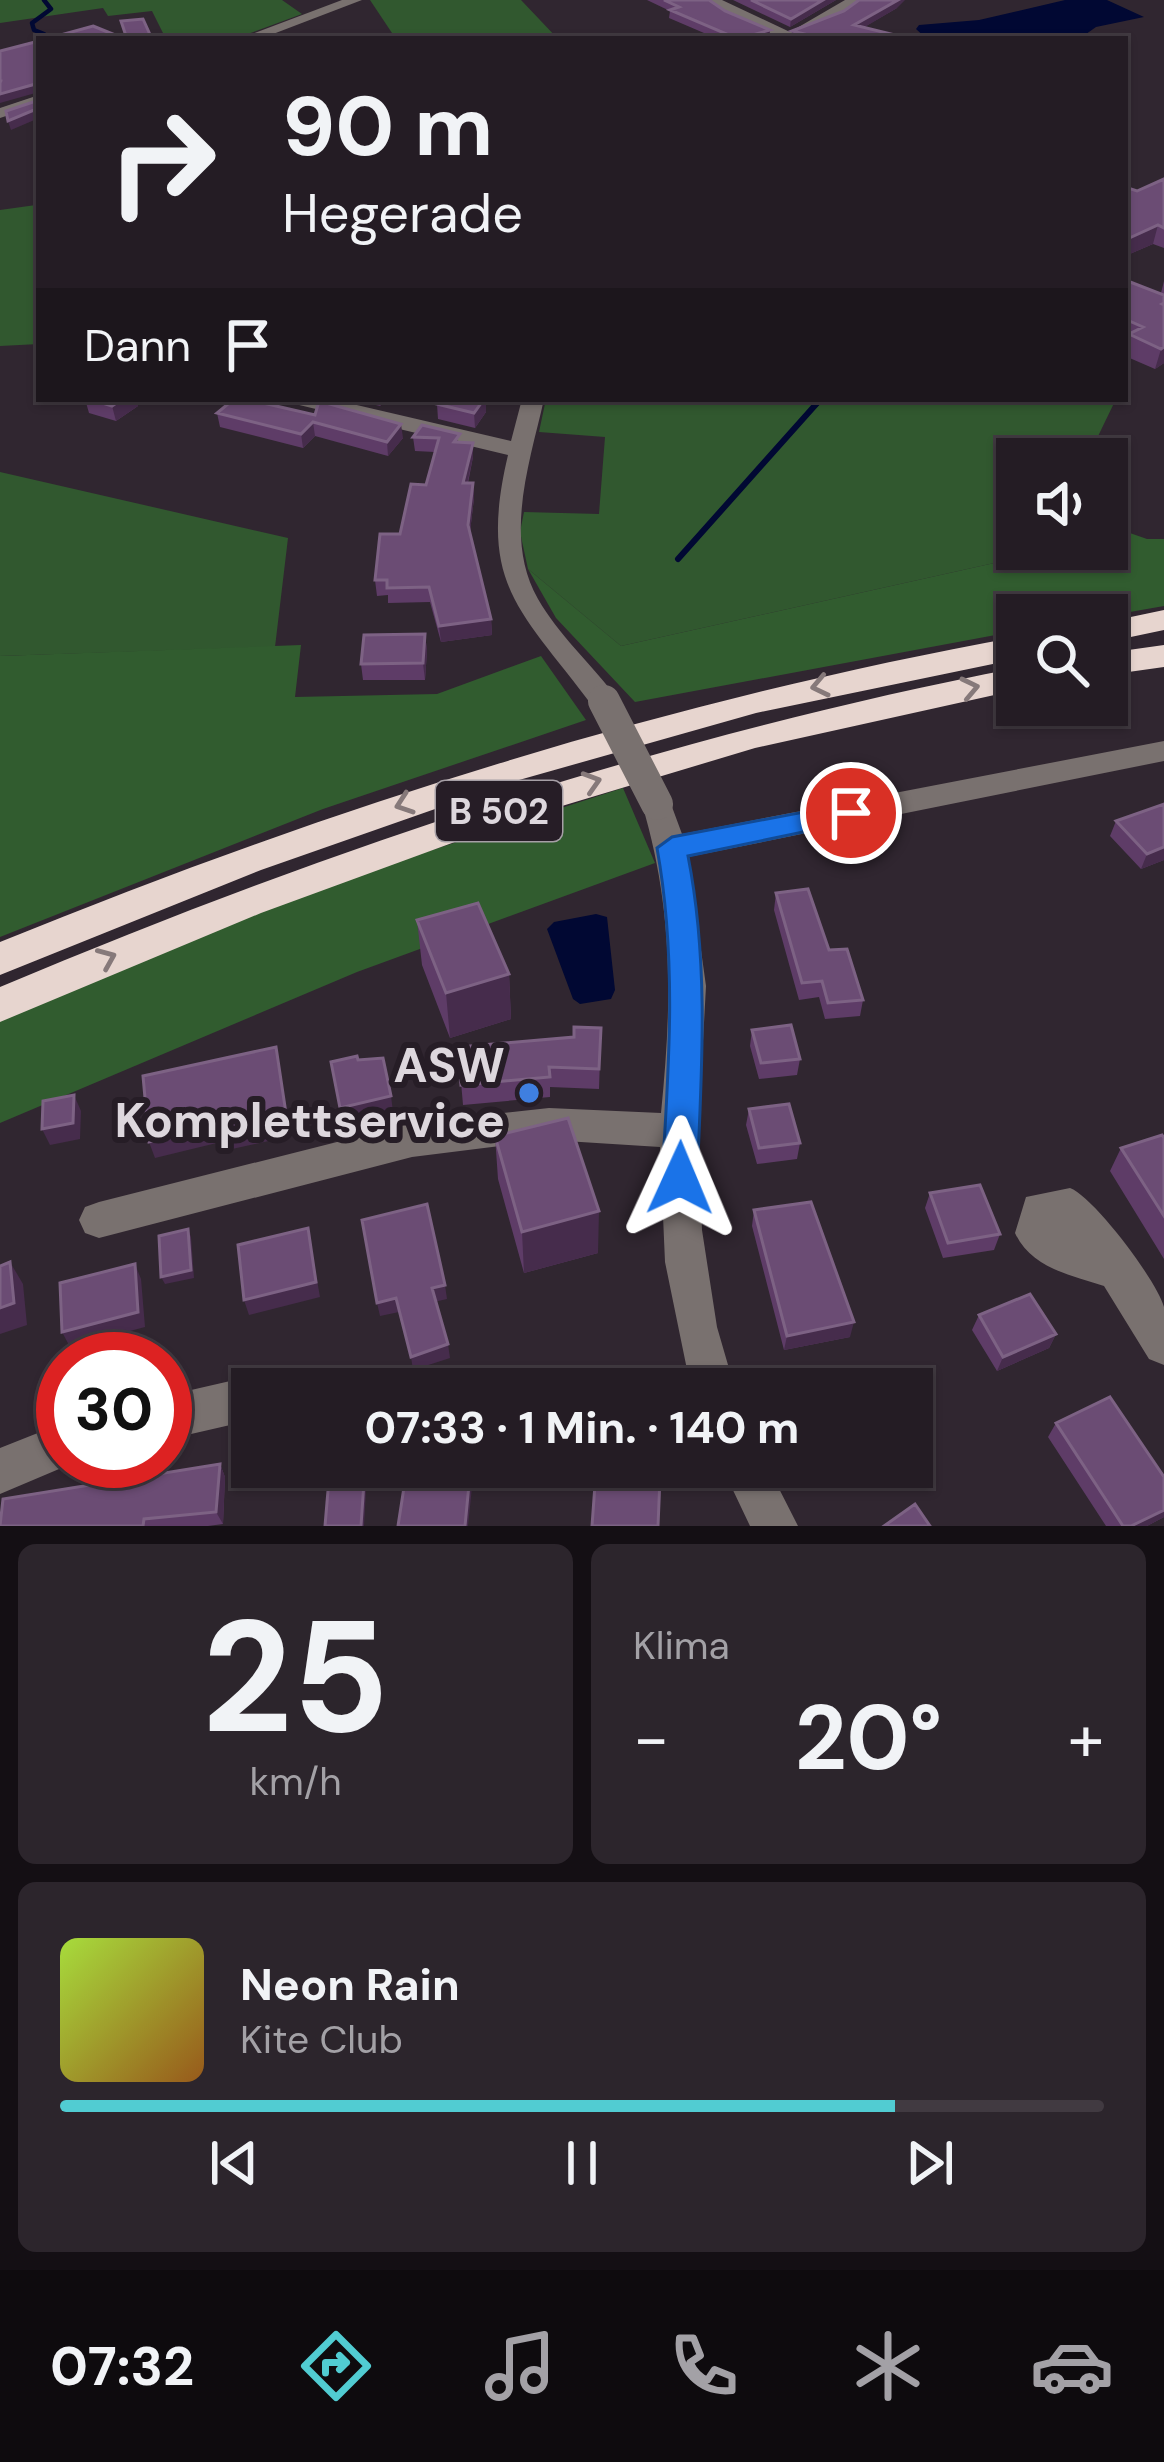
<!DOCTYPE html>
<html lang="de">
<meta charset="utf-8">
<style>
:root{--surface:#241c24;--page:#2c252c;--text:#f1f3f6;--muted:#a3a1a6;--line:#413a41;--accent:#51ccd2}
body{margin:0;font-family:"DM Sans",sans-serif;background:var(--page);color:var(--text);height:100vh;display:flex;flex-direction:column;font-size:45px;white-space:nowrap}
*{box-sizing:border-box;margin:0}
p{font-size:39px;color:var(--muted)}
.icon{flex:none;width:66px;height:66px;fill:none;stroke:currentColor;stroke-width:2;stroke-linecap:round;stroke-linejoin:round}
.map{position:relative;height:1526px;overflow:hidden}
.side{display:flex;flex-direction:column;gap:18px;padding:18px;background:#140f14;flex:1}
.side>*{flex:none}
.guide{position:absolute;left:36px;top:36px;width:1092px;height:366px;border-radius:0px;box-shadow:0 3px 9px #0004,0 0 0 3px var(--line);background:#241c24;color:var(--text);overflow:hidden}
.buttons{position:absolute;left:996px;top:438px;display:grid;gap:24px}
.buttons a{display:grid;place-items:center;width:132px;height:132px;border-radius:0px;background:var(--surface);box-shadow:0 3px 9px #0004,0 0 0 3px var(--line);font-size:60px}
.speed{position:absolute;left:36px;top:1332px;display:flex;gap:24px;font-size:60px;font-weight:700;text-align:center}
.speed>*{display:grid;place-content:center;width:156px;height:156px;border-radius:50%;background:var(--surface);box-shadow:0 3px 9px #0004,0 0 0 3px var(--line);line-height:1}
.speed .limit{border:18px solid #d22;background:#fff;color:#111}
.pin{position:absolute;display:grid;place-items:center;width:102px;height:102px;color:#fff;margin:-51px;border:6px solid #fff;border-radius:50%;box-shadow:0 3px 12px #0007}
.me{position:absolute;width:132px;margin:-66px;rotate:1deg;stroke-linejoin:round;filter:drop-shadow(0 0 9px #0008)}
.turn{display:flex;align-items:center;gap:42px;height:252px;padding:0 48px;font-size:54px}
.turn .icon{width:156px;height:156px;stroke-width:2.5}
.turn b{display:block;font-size:84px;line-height:102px}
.then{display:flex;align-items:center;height:114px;padding:0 48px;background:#0003;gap:24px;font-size:45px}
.big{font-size:90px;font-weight:700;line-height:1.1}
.side .card{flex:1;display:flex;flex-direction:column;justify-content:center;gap:18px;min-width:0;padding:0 42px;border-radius:18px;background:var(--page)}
.side .dial{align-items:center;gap:0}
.dial b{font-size:156px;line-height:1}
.song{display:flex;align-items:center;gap:36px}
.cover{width:144px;height:144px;border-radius:18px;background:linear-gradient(135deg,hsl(80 70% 55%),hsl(30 70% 35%))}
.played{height:12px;border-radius:6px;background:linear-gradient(90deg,var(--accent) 80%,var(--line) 80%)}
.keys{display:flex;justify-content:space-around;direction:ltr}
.heat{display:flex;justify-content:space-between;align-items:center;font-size:66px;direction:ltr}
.side .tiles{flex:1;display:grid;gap:18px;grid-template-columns:1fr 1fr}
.card:last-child{grid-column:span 2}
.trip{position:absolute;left:231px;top:1368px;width:702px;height:120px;border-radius:0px;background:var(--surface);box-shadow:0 3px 9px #0004,0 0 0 3px var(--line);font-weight:700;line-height:120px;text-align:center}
.tab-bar{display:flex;height:192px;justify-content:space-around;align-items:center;background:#0e0b0e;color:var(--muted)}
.tab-bar .icon{width:84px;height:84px}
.tab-bar .current{color:var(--accent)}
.tab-bar b{font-size:54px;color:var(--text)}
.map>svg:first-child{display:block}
.green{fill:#31582f}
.forest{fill:#315c2f}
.water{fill:#010833}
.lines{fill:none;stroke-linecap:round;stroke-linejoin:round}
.stream-far1{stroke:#010833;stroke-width:4.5}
.stream{stroke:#010833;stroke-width:6}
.minor{fill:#79716f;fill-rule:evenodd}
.highway{fill:#e7d5cf;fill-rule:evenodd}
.minor-bridge{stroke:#79716f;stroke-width:32}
.wall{fill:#5e3c67}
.shaded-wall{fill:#462c4c}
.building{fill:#6b4c74;stroke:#7d6284;stroke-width:3}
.oneway{stroke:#86797a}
.route{fill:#1a73e8;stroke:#114b97;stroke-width:3}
.shop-dot{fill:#3f7fe0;stroke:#261d26;stroke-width:4.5}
.labels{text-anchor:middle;stroke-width:12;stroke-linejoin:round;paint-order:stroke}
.shield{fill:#261d26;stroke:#a69fa6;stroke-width:3}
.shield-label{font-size:36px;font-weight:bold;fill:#ddd7dd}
.near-poi-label{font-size:48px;font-weight:bold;fill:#ddd7dd;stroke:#261d26;text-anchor:end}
</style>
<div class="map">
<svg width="1164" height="1526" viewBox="0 0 1164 1526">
<rect width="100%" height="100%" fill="#302630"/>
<!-- green -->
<path class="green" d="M0,0H282L302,14L234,39H166L152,11L108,16L103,8L0,23Z
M370,0H521L558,39H396Z
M36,205L39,344L0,346V210Z
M546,399H1116L1087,459H1017V549H1031L1026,556L621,646L528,569L520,532L524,512L599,514L605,437L539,432Z
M0,472L288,538L275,647L0,656Z"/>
<!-- forest -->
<path class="forest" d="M1107,525L1147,539H1164V606L1107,616L1017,615V631L635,702L556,618L528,569L621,646L1026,556L1031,549H1107Z
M301,645L295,697L437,694L541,656L586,720L323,809L0,937V656Z
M623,788L655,863L357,972L0,1123V1019L318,887Z"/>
<!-- water -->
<path class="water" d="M1065,0H1107L1144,17L1096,27L1079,39H927L916,29L919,25L979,20Z
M596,914L607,917L615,990L611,999L580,1004L573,999L547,929L554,922Z"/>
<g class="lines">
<!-- stream-far1 -->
<path class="stream-far1" d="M44,0L51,9L32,23L34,30L44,34
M816,405L821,399"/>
<!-- stream -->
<path class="stream" d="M678,559L818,402"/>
<!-- minor -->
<path class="minor" d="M342,0H362L260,39H239Z
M705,0H722L790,32L845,0H862C803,48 765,48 705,0Z
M39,95V105L0,118V108Z
M292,399H331L511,441L522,399H544C530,462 503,538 538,599C558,634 590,663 614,694L618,701L614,708H594C521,610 477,586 508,455L295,404Z
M1164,741V761L688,857L706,986L698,1133L702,1230L717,1327L735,1389H691L665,1262L660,1147L549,1140L412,1157L99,1238L85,1233L79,1220L85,1207L99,1202L412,1123L549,1108L661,1113C672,1003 674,912 642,804L646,796H668L682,834Z
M1070,1188C1094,1197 1157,1281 1164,1307C1164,1323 1164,1348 1164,1365L1149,1359L1104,1286C1070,1275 1031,1268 1015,1233L1026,1197Z
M252,1376L267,1383L270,1389H252V1420L165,1440V1396Z
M63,1423V1461H78L0,1494V1448Z
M722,1467H768L798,1526H750Z"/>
<!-- highway -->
<path class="highway" d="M1164,610V630L1107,642V622Z
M1017,637V659L756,713L512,782L261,870L0,975V942C331,807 666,701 1017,637Z
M1164,645V667L1107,675V653Z
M1017,668V690L755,748L512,821L261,913L0,1022V987C330,848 665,736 1017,668Z"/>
<!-- minor-bridge -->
<path class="minor-bridge" d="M604,701L657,804"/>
</g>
<!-- wall -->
<path class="wall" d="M647,0H709L725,11L770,30L769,39H718L669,18L670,11Z
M733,0H836L790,27Z
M897,8L864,27L895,35L894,39H791L792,31L844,11Z
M1164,179V248L1153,244L1125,256V187L1137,191Z
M1125,280L1161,293L1164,281V363L1155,369L1125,356Z
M85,399H137L138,406L116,421L89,413Z
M234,399L403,438L388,456L315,436L303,448L220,427L217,413Z
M351,399H388L380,406Z
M441,399H488L486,402V412L475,428L438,419L437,404Z
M422,425L461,442L473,457L468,483H473L474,498L470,532L491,619L492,635L441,642L430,602L388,603V595L377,596L375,580L426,485L435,452L415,451L413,437Z
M425,634L427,651L425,680H363L361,664Z
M1116,821L1164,860L1141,869L1110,836Z
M776,893L829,950L863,1000L860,1016L825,1019L819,997L799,1000L774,910Z
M417,920L509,974L511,1019L450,1038L422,965Z
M601,1028L599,1089L550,1087V1097L463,1105L458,1047L574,1037Z
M752,1030L800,1059L797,1075L759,1079L750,1046Z
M749,1109L800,1143L797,1159L757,1164L746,1125Z
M495,1136L598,1253L524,1273L498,1179Z
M1164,1138V1259L1110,1171L1121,1148Z
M930,1193L1000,1234L994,1250L943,1258L925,1208Z
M754,1210L850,1337L784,1350L752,1226Z
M979,1315L1056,1334L1049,1348L997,1371L972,1330Z
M1056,1423L1164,1517L1147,1526H1106L1048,1437Z
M220,1464L225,1477L223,1524L208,1526H0Z
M813,1467H852L820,1481Z"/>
<!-- shaded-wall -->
<path class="shaded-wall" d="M823,0H836L790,27L791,19Z
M898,0H905L897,8L853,34L854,25Z
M770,30L769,39H738Z
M39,83V92L0,103V94Z
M39,108V118L11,130L8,121Z
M1158,225L1153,244L1125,256V240Z
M1164,347V363L1155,369L1161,349Z
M122,399H137L138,406L116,421L112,406Z
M477,399H488L486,402V412L475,428L474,413Z
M313,422L315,436L303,448L301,434Z
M401,424L403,438L388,456L387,442Z
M473,443V457L464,498L463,483Z
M473,483L474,498L469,540L468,525Z
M491,619L492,635L441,642L439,626Z
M425,634L427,651L425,680L423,663Z
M1164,847V860L1141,869L1147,854Z
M509,974L511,1019L450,1038L446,993Z
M276,1047L291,1136L232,1149L229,1140L155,1158L149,1142Z
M74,1095L81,1111L80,1139L50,1145L42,1129Z
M391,1096L393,1112L343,1124L340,1108Z
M599,1211L598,1253L524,1273L522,1232Z
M308,1228L320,1297L249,1315L244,1300Z
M188,1229L191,1237L194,1278L165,1284L161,1277Z
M10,1262L23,1284L27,1325L0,1334V1308Z
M135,1264L141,1279L145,1327L70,1347L62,1332Z
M445,1285L447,1299L434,1302L432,1288Z
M396,1298L399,1312L380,1316L377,1303Z
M854,1322L850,1337L784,1350L787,1336Z
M1056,1334L1049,1348L997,1371L1003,1357Z
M448,1344L450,1358L413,1370L411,1357Z
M220,1464L225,1477L223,1524L216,1512Z
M365,1467L367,1471L364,1526H361Z
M824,1467H852L820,1481Z
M470,1474L472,1487L468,1526H465Z
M1164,1510V1517L1147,1526H1131Z"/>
<!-- building -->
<path class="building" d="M664,0H709L725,11L770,30L738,39L670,10L679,7Z
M751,0H823L791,19Z
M859,0H898L854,25L895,35L887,39H825L792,31L844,11Z
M143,19L152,39H127L121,21Z
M93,26L125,39H46Z
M39,41V83L0,94V81H2L0,80V51Z
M39,100V108L8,121L6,111Z
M1164,179V228L1158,225L1125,240V187L1137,191Z
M1125,280L1164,295V303L1162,304L1164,305V347L1161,349L1129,334L1143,327L1125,319Z
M90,399H122L112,406Z
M234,399H246L315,415L319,401L401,424L387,442L313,422L301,434L217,413Z
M441,399H484L474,413L437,404Z
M422,425L460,434L454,442L473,443L463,483H473L468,525L491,619L439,626L429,587L387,588V580H375L380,534H400L411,484L426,485L439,438L413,437Z
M425,634L423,663L361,664L364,635Z
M1164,804V847L1147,854L1116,821Z
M808,889L829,950L847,949L863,1000L828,1003L822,981L802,983L776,893Z
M478,903L509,974L446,993L417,920Z
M791,1025L800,1059L761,1063L752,1030Z
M574,1027L601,1028L599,1069L549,1067L550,1077L461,1085L458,1047L574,1037Z
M276,1047L287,1120L227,1134L226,1124L149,1142L143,1076Z
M357,1056L358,1060L383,1058L391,1096L340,1108L331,1062Z
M74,1095L73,1123L42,1129L43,1101Z
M789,1104L800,1143L759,1148L749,1109Z
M568,1118L599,1211L522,1232L495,1136Z
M1162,1135L1164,1138V1216L1121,1148Z
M980,1185L1000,1234L948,1243L930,1193Z
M811,1202L854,1322L787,1336L754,1210Z
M427,1204L445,1285L432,1288L448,1344L411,1357L396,1298L377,1303L362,1220Z
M308,1228L316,1282L244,1300L238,1245Z
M188,1229L191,1270L161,1277L159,1236Z
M10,1262L14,1303L0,1308V1266Z
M135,1264L138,1312L62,1332L60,1283Z
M1030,1294L1056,1334L1003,1357L979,1315Z
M850,1372L859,1389H808Z
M1110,1397L1164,1477V1510L1131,1526H1123L1056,1423Z
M220,1464L216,1512L144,1519L143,1526H0L3,1499Z
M330,1467H365L361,1526H325Z
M407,1468L470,1474L465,1526H398Z
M596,1471L660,1478L658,1526H592Z
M915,1504L930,1526H884Z"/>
<!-- one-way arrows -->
<defs><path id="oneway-chevron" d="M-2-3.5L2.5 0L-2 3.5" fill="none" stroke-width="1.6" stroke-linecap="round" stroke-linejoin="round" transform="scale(3)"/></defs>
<g class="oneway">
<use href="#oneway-chevron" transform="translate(820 686) rotate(168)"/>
<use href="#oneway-chevron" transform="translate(970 688) rotate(-12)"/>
<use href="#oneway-chevron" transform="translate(592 782) rotate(-17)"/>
<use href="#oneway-chevron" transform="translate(404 804) rotate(161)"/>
<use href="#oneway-chevron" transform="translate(107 958) rotate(-23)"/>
</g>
<!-- route -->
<path class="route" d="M851,803L861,806L865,813L861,820L688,856C709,963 702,1069 697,1178L692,1189L680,1194L667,1189L662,1178C669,1066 677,959 657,848L672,837Z"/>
<!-- markers -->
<circle class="shop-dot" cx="529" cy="1093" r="12"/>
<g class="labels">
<!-- shield labels -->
<rect class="shield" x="436" y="781" width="126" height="60" rx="9"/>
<g class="shield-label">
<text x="499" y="824">B 502</text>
</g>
<!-- near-poi labels -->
<g class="near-poi-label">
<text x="505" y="1082">ASW<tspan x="505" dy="55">Komplettservice</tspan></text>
</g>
</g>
</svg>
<div class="buttons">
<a><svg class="icon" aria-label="sound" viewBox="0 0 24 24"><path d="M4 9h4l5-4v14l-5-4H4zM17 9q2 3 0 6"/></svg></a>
<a><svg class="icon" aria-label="search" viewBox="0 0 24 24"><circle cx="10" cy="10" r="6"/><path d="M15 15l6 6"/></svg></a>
</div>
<div class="speed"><div class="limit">30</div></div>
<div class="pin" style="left:851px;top:813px;background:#d93025"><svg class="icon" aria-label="arrive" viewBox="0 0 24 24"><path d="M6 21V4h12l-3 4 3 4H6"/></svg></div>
<svg class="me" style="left:680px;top:1178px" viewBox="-20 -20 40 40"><path d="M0-17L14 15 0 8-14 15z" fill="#1a73e8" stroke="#fff" stroke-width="4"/></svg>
<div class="trip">07:33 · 1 Min. · 140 m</div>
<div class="guide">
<div class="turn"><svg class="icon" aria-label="right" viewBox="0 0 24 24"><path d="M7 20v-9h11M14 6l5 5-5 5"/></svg><div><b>90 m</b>Hegerade</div></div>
<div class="then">Dann<svg class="icon" aria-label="arrive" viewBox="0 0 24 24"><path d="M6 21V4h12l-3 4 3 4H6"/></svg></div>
</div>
</div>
<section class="side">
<div class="tiles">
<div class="card dial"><b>25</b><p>km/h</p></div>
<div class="card"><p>Klima</p>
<div class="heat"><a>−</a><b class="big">20°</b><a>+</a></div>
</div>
<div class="card">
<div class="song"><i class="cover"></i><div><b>Neon Rain</b><p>Kite Club</p></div></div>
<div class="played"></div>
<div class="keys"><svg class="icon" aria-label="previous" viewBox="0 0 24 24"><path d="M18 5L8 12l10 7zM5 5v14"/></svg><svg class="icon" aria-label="pause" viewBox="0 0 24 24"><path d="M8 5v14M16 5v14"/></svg><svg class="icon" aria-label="next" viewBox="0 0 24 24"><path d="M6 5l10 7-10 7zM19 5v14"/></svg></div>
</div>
</div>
</section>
<nav class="tab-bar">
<b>07:32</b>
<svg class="icon current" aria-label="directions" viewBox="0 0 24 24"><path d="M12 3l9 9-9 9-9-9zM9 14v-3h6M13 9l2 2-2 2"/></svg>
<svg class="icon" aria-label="music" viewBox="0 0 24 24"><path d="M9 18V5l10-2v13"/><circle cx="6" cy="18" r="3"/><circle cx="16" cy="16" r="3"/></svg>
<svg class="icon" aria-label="phone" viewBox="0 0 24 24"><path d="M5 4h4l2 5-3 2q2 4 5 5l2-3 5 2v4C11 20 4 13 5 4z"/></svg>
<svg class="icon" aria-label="climate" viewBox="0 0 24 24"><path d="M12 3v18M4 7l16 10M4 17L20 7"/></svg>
<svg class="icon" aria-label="car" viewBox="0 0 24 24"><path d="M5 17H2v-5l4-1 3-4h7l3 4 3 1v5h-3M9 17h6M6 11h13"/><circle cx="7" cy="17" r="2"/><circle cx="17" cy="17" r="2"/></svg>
</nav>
